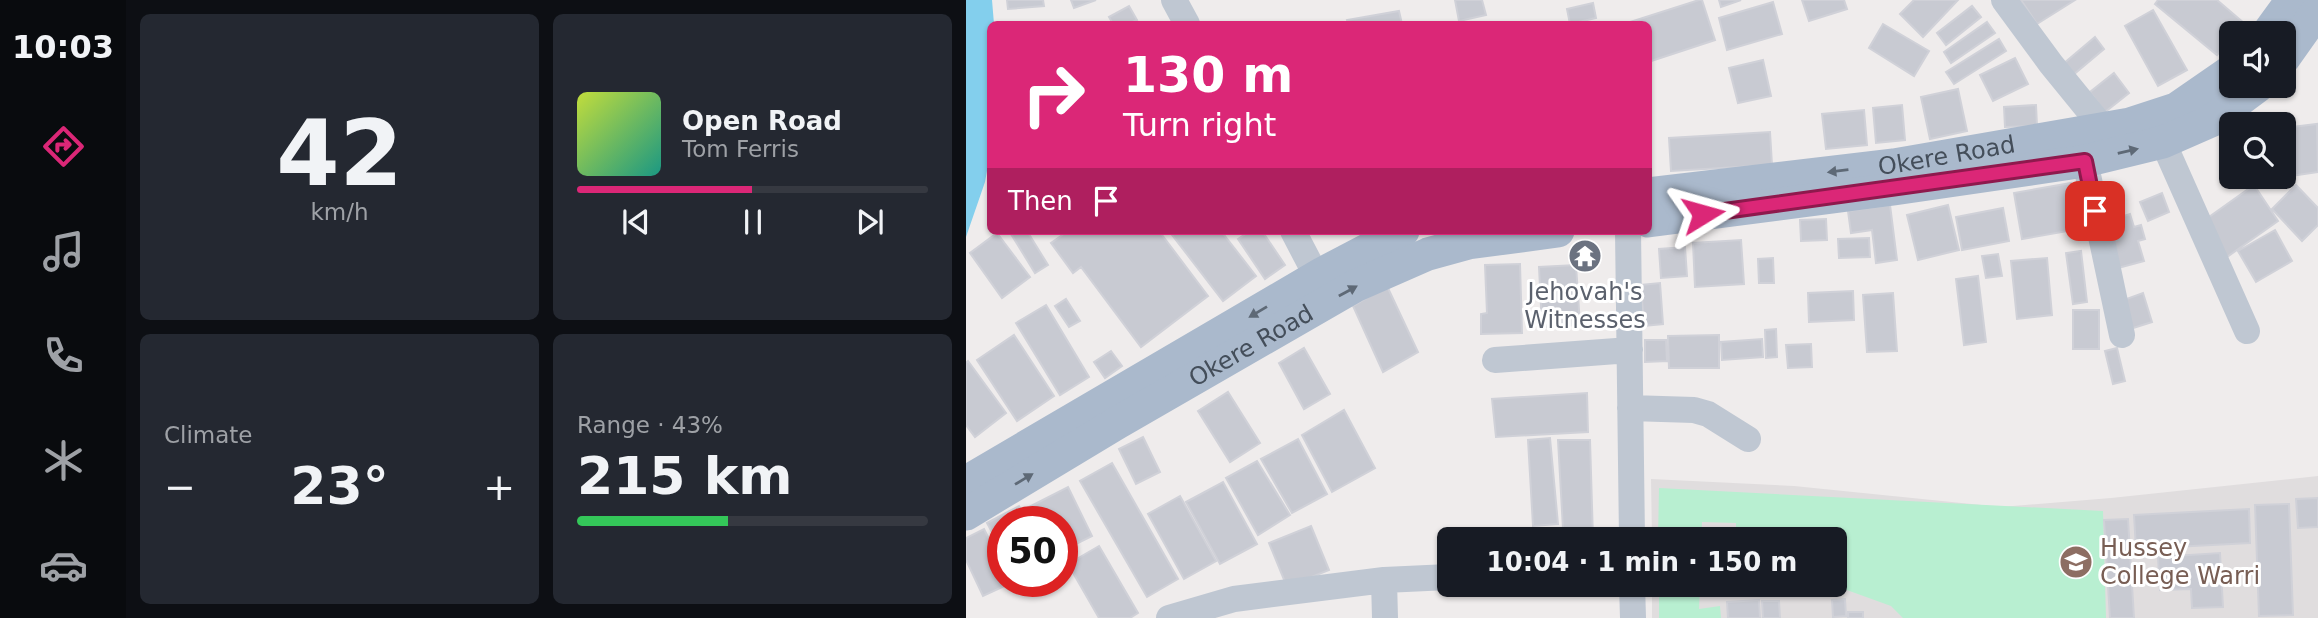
<!DOCTYPE html>
<meta charset="utf-8">
<style>
:root{--surface:#171b24;--page:#242831;--text:#f1f3f6;--muted:#9ea1a6;--line:#363941;--accent:#db2777}
body{margin:0;font-family:"DejaVu Sans",sans-serif;background:var(--page);color:var(--text);height:100vh;display:flex;flex-direction:column;font-size:26px;white-space:nowrap}
*{box-sizing:border-box;margin:0}
p{font-size:23px;color:var(--muted)}
.icon{flex:none;width:38px;height:38px;fill:none;stroke:currentColor;stroke-width:2;stroke-linecap:round;stroke-linejoin:round}
.map{position:relative;flex:1;overflow:hidden}
.side{display:flex;flex-direction:column;gap:14px;padding:14px;background:#0d0f14;width:840px}
.side>*{flex:none}
.guide{position:absolute;left:21px;top:21px;width:665px;height:214px;border-radius:10px;box-shadow:0 2px 5px #0004;background:#db2777;color:#fff;overflow:hidden}
.controls{position:absolute;left:1253px;top:21px;display:grid;gap:14px}
.controls a{display:grid;place-items:center;width:77px;height:77px;border-radius:10px;background:var(--surface);box-shadow:0 2px 5px #0004;font-size:35px}
.speed{position:absolute;left:21px;top:506px;display:flex;gap:14px;font-size:35px;font-weight:700;text-align:center}
.speed>*{display:grid;place-content:center;width:91px;height:91px;border-radius:50%;background:var(--surface);box-shadow:0 2px 5px #0004;line-height:1}
.speed .limit{border:10px solid #d22;background:#fff;color:#111}
.pin{position:absolute;display:grid;place-items:center;width:60px;height:60px;color:#fff;margin:-30px;border-radius:14px;box-shadow:0 4px 10px #0006}
.me{position:absolute;width:77px;margin:-38px;rotate:82deg;stroke-linejoin:round;filter:drop-shadow(0 0 5px #0008)}
.turn{display:flex;align-items:center;gap:24px;height:147px;padding:0 21px;font-size:32px}
.turn .icon{width:91px;height:91px;stroke-width:2.5}
.turn b{display:block;font-size:49px;line-height:60px}
.then{display:flex;align-items:center;height:66px;padding:0 21px;background:#0003;gap:14px;font-size:26px}
.big{font-size:52px;font-weight:700;line-height:1.1}
.side .card{flex:1;display:flex;flex-direction:column;justify-content:center;gap:10px;min-width:0;padding:0 24px;border-radius:10px;background:var(--page)}
.side .dial{align-items:center;gap:0}
.dial b{font-size:91px;line-height:1}
.song{display:flex;align-items:center;gap:21px}
.cover{width:84px;height:84px;border-radius:10px;background:linear-gradient(135deg,hsl(70 70% 55%),hsl(170 70% 35%))}
.played{height:7px;border-radius:4px;background:linear-gradient(90deg,var(--accent) 50%,var(--line) 50%)}
.keys{display:flex;justify-content:space-around;direction:ltr}
.heat{display:flex;justify-content:space-between;align-items:center;font-size:38px;direction:ltr}
.charge{height:10px;border-radius:5px;background:linear-gradient(90deg,#34c759 43%,var(--line) 0)}
.side .tiles{flex:1;display:grid;gap:14px;grid-template-columns:repeat(2,1fr)}
.trip{position:absolute;left:471px;top:527px;width:410px;height:70px;border-radius:10px;background:var(--surface);box-shadow:0 2px 5px #0004;font-weight:700;line-height:70px;text-align:center}
main{display:flex;flex:1;min-height:0}
.menu{display:flex;flex-direction:column;width:126px;justify-content:space-around;align-items:center;background:#090b0e;color:var(--muted)}
.menu .icon{width:49px;height:49px}
.menu .current{color:var(--accent)}
.menu b{font-size:32px;color:var(--text)}
.map>svg:first-child{display:block}
.education{fill:#e0ddde}
.green{fill:#b8efd1}
.water{fill:#83cfed}
.building{fill:#c8cad2;stroke:#d0d1d8;stroke-width:2}
.lines{fill:none;stroke-linecap:round;stroke-linejoin:round}
.minor{stroke:#bfc7d2;stroke-width:26}
.major{stroke:#aab9cc;stroke-width:33}
.oneway{fill:#5e6976}
.route-casing{stroke:#8e194d;stroke-width:18}
.route{stroke:#db2777;stroke-width:12}
.labels{text-anchor:middle;stroke-width:6;stroke-linejoin:round;paint-order:stroke}
.street-label{font-size:24px;fill:#444e5a;stroke:#fff}
.worship-label{font-size:24px;fill:#5b616d;stroke:#fff}
.education-label{font-size:24px;fill:#785e54;stroke:#fff;text-anchor:start}
</style>
<main>
<nav class="menu">
<b>10:03</b>
<svg class="icon current" aria-label="directions" viewBox="0 0 24 24"><path d="M12 3l9 9-9 9-9-9zM9 14v-3h6M13 9l2 2-2 2"/></svg>
<svg class="icon" aria-label="music" viewBox="0 0 24 24"><path d="M9 18V5l10-2v13"/><circle cx="6" cy="18" r="3"/><circle cx="16" cy="16" r="3"/></svg>
<svg class="icon" aria-label="phone" viewBox="0 0 24 24"><path d="M5 4h4l2 5-3 2q2 4 5 5l2-3 5 2v4C11 20 4 13 5 4z"/></svg>
<svg class="icon" aria-label="climate" viewBox="0 0 24 24"><path d="M12 3v18M4 7l16 10M4 17L20 7"/></svg>
<svg class="icon" aria-label="car" viewBox="0 0 24 24"><path d="M5 17H2v-5l4-1 3-4h7l3 4 3 1v5h-3M9 17h6M6 11h13"/><circle cx="7" cy="17" r="2"/><circle cx="17" cy="17" r="2"/></svg>
</nav>
<section class="side">
<div class="tiles">
<div class="card dial"><b>42</b><p>km/h</p></div>
<div class="card">
<div class="song"><i class="cover"></i><div><b>Open Road</b><p>Tom Ferris</p></div></div>
<div class="played"></div>
<div class="keys"><svg class="icon" aria-label="previous" viewBox="0 0 24 24"><path d="M18 5L8 12l10 7zM5 5v14"/></svg><svg class="icon" aria-label="pause" viewBox="0 0 24 24"><path d="M8 5v14M16 5v14"/></svg><svg class="icon" aria-label="next" viewBox="0 0 24 24"><path d="M6 5l10 7-10 7zM19 5v14"/></svg></div>
</div>
<div class="card"><p>Climate</p>
<div class="heat"><a>−</a><b class="big">23°</b><a>+</a></div>
</div>
<div class="card"><p>Range · 43%</p><b class="big">215 km</b><div class="charge"></div></div>
</div>
</section>
<div class="map">
<svg width="1352" height="618" viewBox="0 0 1352 618">
<rect width="100%" height="100%" fill="#efecec"/>
<!-- education -->
<path class="education" d="M1352,476V618H686V585L868,584V539H686L685,479L828,486L1035,507L1145,498Z"/>
<!-- green -->
<path class="green" d="M693,488L1137,511L1140,618H937L925,606L878,589L868,582V539H770V523L736,522L735,539H692Z
M693,585H734L733,609L754,606L755,618H693Z"/>
<!-- water -->
<path class="water" d="M0,0H26L28,24H24V154L19,182L0,237Z"/>
<!-- building -->
<path class="building" d="M41,0H77L78,6L42,9Z
M105,0H130L108,8Z
M489,0H516L520,15L493,21Z
M733,0H736L749,40L682,62V24H658Z
M753,0H775L755,7Z
M836,0H878L881,9L843,21Z
M948,0H992L957,37L934,14Z
M1055,0H1109L1071,24Z
M1192,0H1251L1278,23L1269,33H1265V38L1251,55L1189,4Z
M807,2L816,34L761,50L753,18Z
M627,3L630,18L604,24L601,9Z
M163,6L171,20L162,24H147L143,17Z
M1006,6L1015,17L980,45L971,33Z
M1187,10L1221,70L1192,86L1159,26Z
M433,11L436,24H382L381,20Z
M1021,22L1029,33L985,63L978,52Z
M917,24L963,51L948,76L903,48Z
M1129,37L1138,49L1101,80L1091,69Z
M1033,39L1040,51L988,84L980,72Z
M1049,58L1062,84L1027,101L1014,75Z
M797,60L805,96L772,103L763,68Z
M1148,73L1163,93L1139,112L1124,92Z
M992,89L1001,131L964,139L955,97Z
M936,105L939,140L910,143L907,108Z
M1070,105L1071,126L1039,127L1038,107Z
M898,110L901,145L860,149L856,114Z
M1351,124L1352,172L1318,177V128Z
M804,132L806,165L705,171L703,138Z
M1278,177H1317L1279,182Z
M1105,183L1113,229L1056,239L1048,193Z
M1288,185L1312,221L1261,257L1236,222Z
M1330,185L1352,208V225L1336,241L1306,209Z
M1196,193L1203,212L1182,221L1174,202Z
M924,205L931,260L910,263L906,230L885,233L882,211Z
M982,205L993,250L952,260L941,215Z
M1037,208L1043,241L996,250L990,217Z
M1164,214L1168,227L1175,225L1179,239L1172,241L1178,261L1152,268L1139,222Z
M860,219L861,240L835,241L834,220Z
M1309,230L1326,261L1290,282L1272,251Z
M50,231H61L82,265L69,273L45,234Z
M102,231H193L242,296L175,347L115,267L107,273L85,243Z
M203,231H255L290,276L257,301Z
M284,231H296L319,265L299,279L272,239Z
M31,233L64,277L36,298L4,253Z
M903,238L904,257L873,258L872,239Z
M775,240L778,284L729,287L727,243Z
M719,247L721,276L695,278L693,249Z
M1115,251L1121,302L1107,304L1100,253Z
M1032,254L1036,276L1020,278L1016,256Z
M807,258L808,283H793L792,259Z
M1081,258L1086,315L1051,319L1045,261Z
M554,264L556,333L515,334V314L521,313L519,265Z
M610,265L614,325L576,327L573,267Z
M1012,276L1020,342L998,345L990,279Z
M694,283L697,324L678,326L675,285Z
M421,286L452,352L417,372L387,306Z
M887,291L888,320L843,322L842,293Z
M927,293L931,351L901,352L897,295Z
M1177,293L1186,322L1161,330L1152,302Z
M100,299L114,321L103,327L89,306Z
M80,305L123,377L94,395L50,323Z
M1107,310H1133V349H1107Z
M810,329L811,357L800,358L799,330Z
M48,335L88,396L51,421L11,360Z
M753,335V368H703L702,336Z
M796,339L797,357L756,360L755,342Z
M679,340H700L701,361L679,362Z
M845,344L846,367L822,368L820,345Z
M338,348L364,394L338,409L313,363Z
M1151,348L1159,381L1147,384L1139,351Z
M145,351L156,366L139,378L128,362Z
M2,361L40,413L9,437L0,425V363Z
M262,392L294,443L264,462L232,411Z
M621,393L622,432L530,437L526,399Z
M378,410L409,468L366,492L336,435Z
M177,437L194,472L170,484L153,449Z
M584,438L592,524L567,526L562,440Z
M332,439L361,494L326,513L295,459Z
M592,440H624L627,539H567V533L597,529Z
M291,461L324,515L292,535L260,478Z
M146,463L212,579L181,597L114,481Z
M257,482L291,544L254,564L220,502Z
M102,487L126,536L96,551V522H68L61,508Z
M214,496L250,561L218,579L182,514Z
M1352,498V527L1332,528L1330,499Z
M1323,504L1327,615L1293,616L1289,505Z
M53,506L61,522H37V553L21,523Z
M1283,509L1284,543L1170,549L1168,515Z
M1162,519L1168,618H1144L1138,520Z
M345,526L363,570L321,587L303,543Z
M18,529L37,567V581H44L45,583L17,596L0,560V538Z
M133,546L172,613L164,618H133L102,564Z
M1254,553L1257,607L1226,608L1225,589L1194,590L1192,557Z
M879,599L880,616L867,617L866,600Z
M793,600L794,618H762L761,602Z
M796,601H813L814,618H797Z
M882,612H897V618H882Z"/>
<g class="lines">
<!-- minor -->
<path class="minor" d="M208,0L221,24
M1038,0L1085,64L1138,129
M1197,142L1281,331
M1119,161L1156,335
M327,231L351,277
M662,231L666,539
M529,360L664,350
M664,408L728,410L742,414L782,439
M418,580L419,618
M666,584L667,618
M203,618L268,599L418,580L483,577"/>
<!-- major -->
<g class="major">
<path d="M1302,33L1326,0"/>
<path d="M1318,58L1352,10"/>
<path id="s1" d="M682,194L928,165L1164,124L1210,109L1265,71"/>
<path d="M682,221L928,189L1119,161L1197,142L1245,121L1292,86"/>
<path d="M0,482L357,273L437,231"/>
<path id="s2" d="M0,514L151,423L389,286L462,254L502,243L592,231"/>
</g>
</g>
<!-- one-way arrows -->
<defs><path id="oneway-solid" d="M-6-.8H1V-3.2L6.5 0L1 3.2V.8H-6Z" transform="scale(1.75)"/></defs>
<g class="oneway">
<use href="#oneway-solid" transform="translate(1162 151) rotate(-13)"/>
<use href="#oneway-solid" transform="translate(872 171) rotate(173)"/>
<use href="#oneway-solid" transform="translate(382 291) rotate(-29)"/>
<use href="#oneway-solid" transform="translate(292 312) rotate(149)"/>
<use href="#oneway-solid" transform="translate(58 479) rotate(-31)"/>
</g>
<g class="lines">
<defs>
<path id="route" d="M737,214L1119,161L1129,211"/>
</defs>
<!-- route casing -->
<use href="#route" class="route-casing"/>
<!-- route -->
<use href="#route" class="route"/>
</g>
<!-- icons -->
<defs>
<symbol id="temple-disc" viewBox="-11 -11 22 22"><circle r="9.5" fill="#6b7280" stroke="#fff"/><path d="M0-6L5-2H3V0L6.5 2.5H4V6H1.5V3h-3V6H-4V2.5H-6.5L-3 0V-2H-5Z" fill="#fff"/></symbol>
<symbol id="university-disc" viewBox="-11 -11 22 22"><circle r="9.5" fill="#8d6e63" stroke="#fff"/><path d="M0-5L7-2L0 1L-7-2ZM-4 1L0 2.5L4 1V4Q0 6-4 4Z" fill="#fff"/></symbol>
</defs>
<g fill-rule="evenodd">
<use href="#temple-disc" x="600" y="237" width="38" height="38"/>
<use href="#university-disc" x="1091" y="543" width="38" height="38"/>
</g>
<g class="labels">
<!-- street labels -->
<g class="street-label">
<text dy="8" stroke="none"><textPath href="#s1" startOffset="301">Okere Road</textPath></text>
<text dy="8" stroke="none"><textPath href="#s2" startOffset="331">Okere Road</textPath></text>
</g>
<!-- worship labels -->
<g class="worship-label">
<text x="619" y="300">Jehovah's<tspan x="619" dy="28">Witnesses</tspan></text>
</g>
<!-- education labels -->
<g class="education-label">
<text x="1134" y="556">Hussey<tspan x="1134" dy="28">College Warri</tspan></text>
</g>
</g>
</svg>
<div class="controls">
<a><svg class="icon" aria-label="sound" viewBox="0 0 24 24"><path d="M4 9h4l5-4v14l-5-4H4zM17 9q2 3 0 6"/></svg></a>
<a><svg class="icon" aria-label="search" viewBox="0 0 24 24"><circle cx="10" cy="10" r="6"/><path d="M15 15l6 6"/></svg></a>
</div>
<div class="speed"><div class="limit">50</div></div>
<div class="pin" style="left:1129px;top:211px;background:#d93025"><svg class="icon" aria-label="arrive" viewBox="0 0 24 24"><path d="M6 21V4h12l-3 4 3 4H6"/></svg></div>
<svg class="me" style="left:737px;top:214px" viewBox="-20 -20 40 40"><path d="M0-17L14 15 0 8-14 15z" fill="#db2777" stroke="#fff" stroke-width="4"/></svg>
<div class="trip">10:04 · 1 min · 150 m</div>
<div class="guide">
<div class="turn"><svg class="icon" aria-label="right" viewBox="0 0 24 24"><path d="M7 20v-9h11M14 6l5 5-5 5"/></svg><div><b>130 m</b>Turn right</div></div>
<div class="then">Then<svg class="icon" aria-label="arrive" viewBox="0 0 24 24"><path d="M6 21V4h12l-3 4 3 4H6"/></svg></div>
</div>
</div>
</main>
